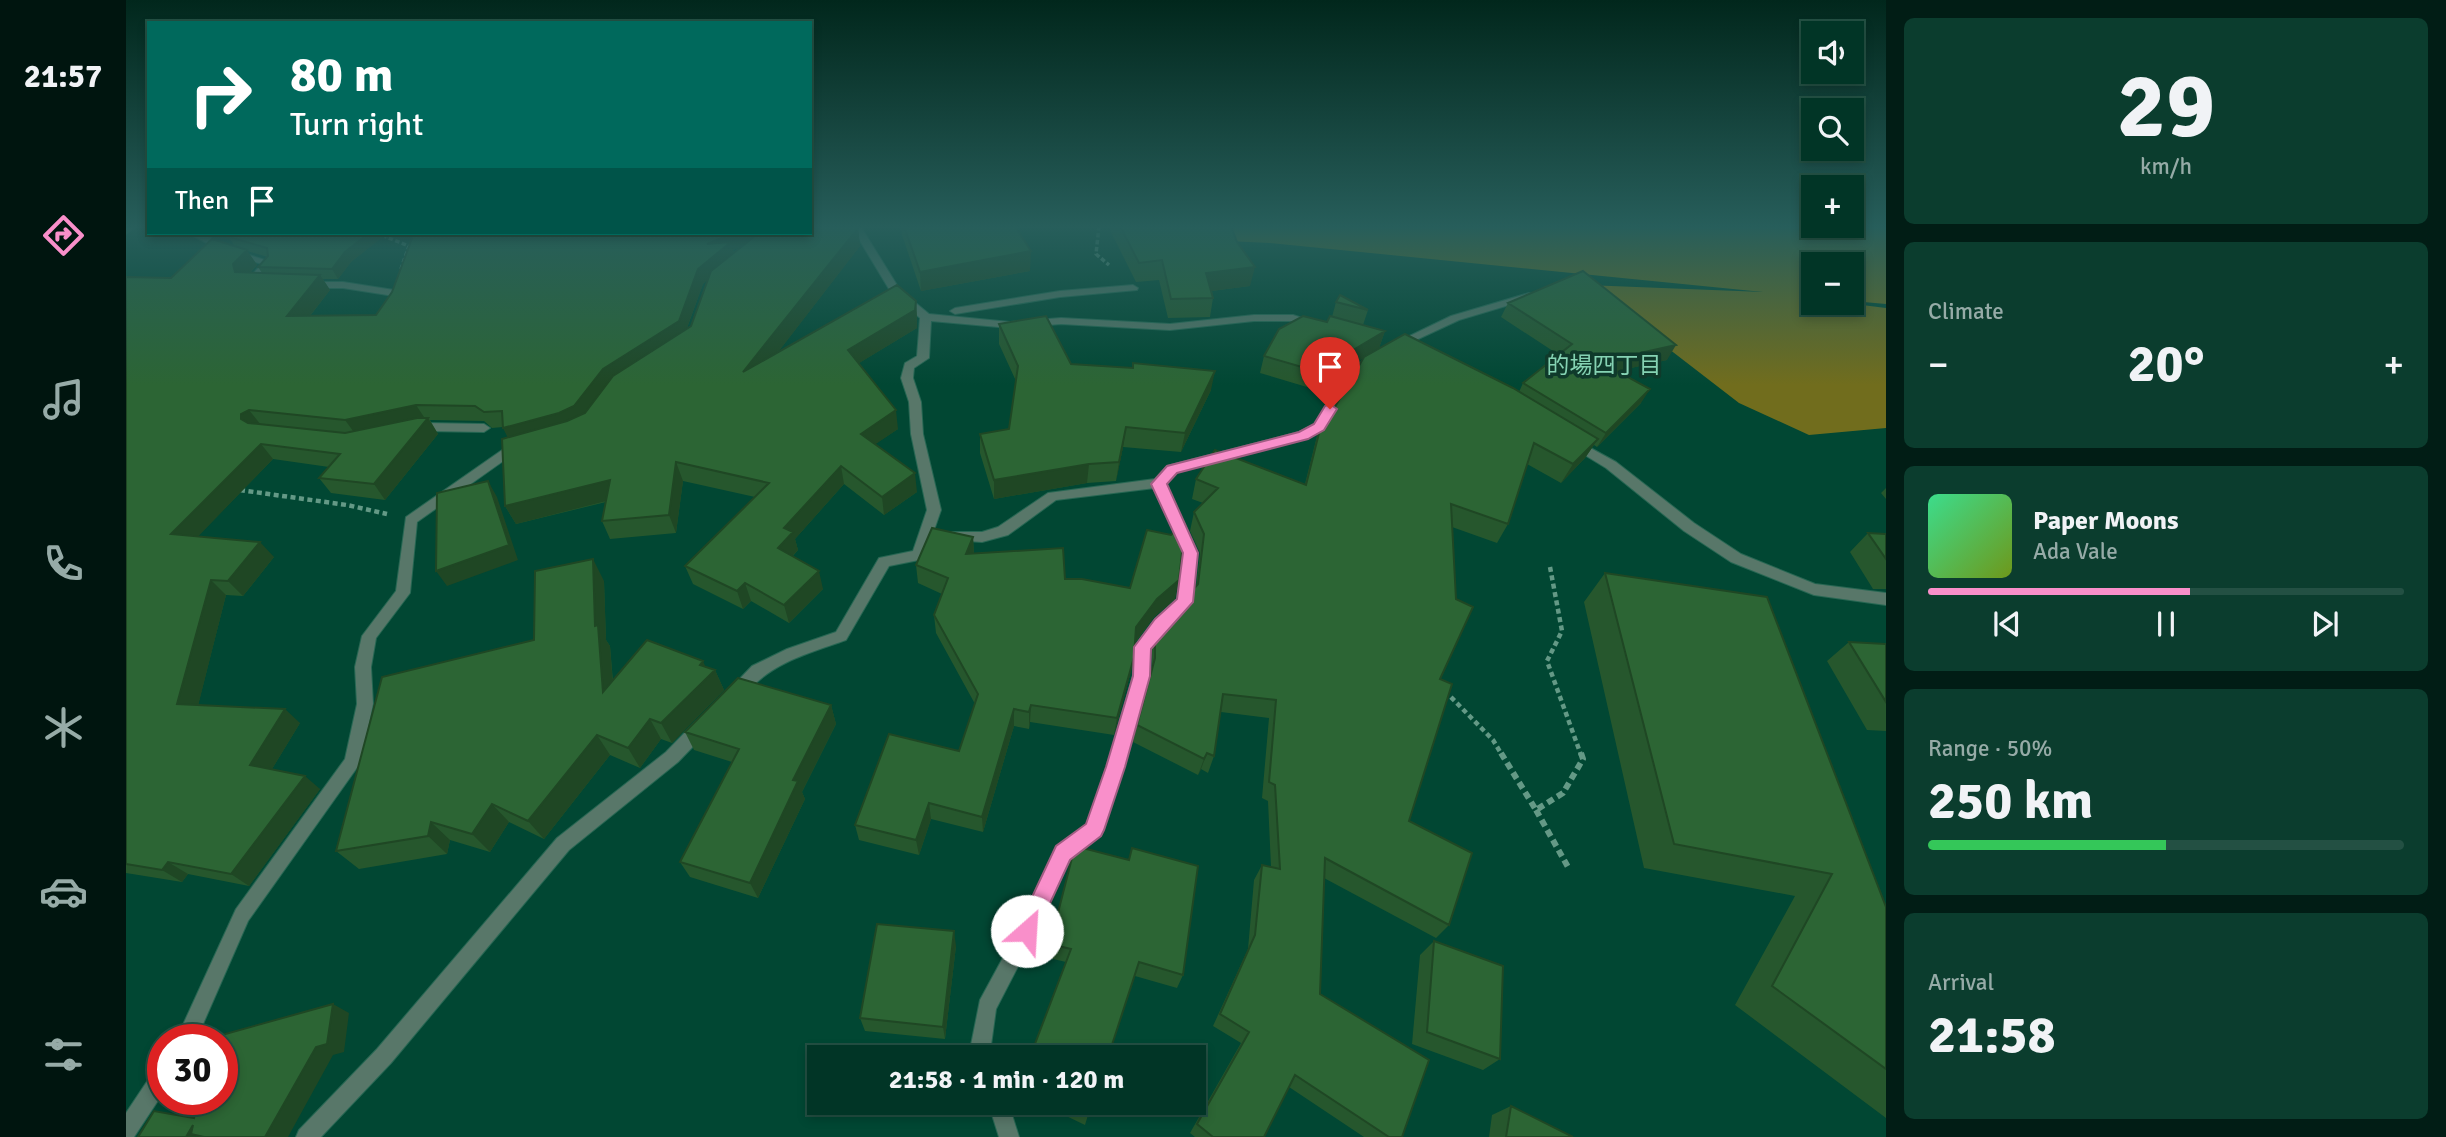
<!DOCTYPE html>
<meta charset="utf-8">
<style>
:root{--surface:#013526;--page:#0b3d2e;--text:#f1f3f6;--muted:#96aba7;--line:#235043;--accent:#f98fca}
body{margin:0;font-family:Signika,"Noto Sans JP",sans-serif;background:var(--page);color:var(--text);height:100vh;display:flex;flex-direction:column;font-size:26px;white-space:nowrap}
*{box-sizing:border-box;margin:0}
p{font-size:23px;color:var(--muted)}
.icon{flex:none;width:38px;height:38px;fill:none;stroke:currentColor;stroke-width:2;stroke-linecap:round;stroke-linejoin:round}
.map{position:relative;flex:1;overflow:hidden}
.panel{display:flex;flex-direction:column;gap:18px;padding:18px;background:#011d15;width:560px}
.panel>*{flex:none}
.hud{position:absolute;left:21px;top:21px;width:665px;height:214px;border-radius:0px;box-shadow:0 4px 10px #0003,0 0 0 2px var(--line);background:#00695c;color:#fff;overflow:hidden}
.tools{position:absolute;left:1675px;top:21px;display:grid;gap:14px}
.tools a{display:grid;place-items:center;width:63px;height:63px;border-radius:0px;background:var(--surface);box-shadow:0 4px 10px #0003,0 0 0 2px var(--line);font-size:35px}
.speed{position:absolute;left:21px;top:1024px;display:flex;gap:14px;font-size:35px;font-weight:700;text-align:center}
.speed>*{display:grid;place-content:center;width:91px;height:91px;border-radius:50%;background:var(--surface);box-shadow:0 4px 10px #0003,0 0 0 2px var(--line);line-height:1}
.speed .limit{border:10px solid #d22;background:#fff;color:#111}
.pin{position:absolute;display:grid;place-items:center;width:60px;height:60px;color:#fff;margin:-72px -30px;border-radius:50% 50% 50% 0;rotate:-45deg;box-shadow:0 0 7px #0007}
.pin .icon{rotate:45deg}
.me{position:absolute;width:77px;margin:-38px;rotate:26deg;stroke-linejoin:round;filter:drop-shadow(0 0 5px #0008)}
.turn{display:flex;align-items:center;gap:24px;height:147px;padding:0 28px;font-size:32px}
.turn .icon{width:91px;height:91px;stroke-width:2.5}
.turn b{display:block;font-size:49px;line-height:60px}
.then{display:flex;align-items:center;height:66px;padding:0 28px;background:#0003;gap:14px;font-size:26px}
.big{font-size:52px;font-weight:800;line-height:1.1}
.panel .tile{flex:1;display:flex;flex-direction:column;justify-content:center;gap:10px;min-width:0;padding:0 24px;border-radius:10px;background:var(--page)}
.panel .dial{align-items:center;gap:0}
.dial b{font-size:91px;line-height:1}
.song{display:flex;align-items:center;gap:21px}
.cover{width:84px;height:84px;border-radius:10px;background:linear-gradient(135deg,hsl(150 70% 55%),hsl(80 70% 35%))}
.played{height:7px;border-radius:4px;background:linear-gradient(90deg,var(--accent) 55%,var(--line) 55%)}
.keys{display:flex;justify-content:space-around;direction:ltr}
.heat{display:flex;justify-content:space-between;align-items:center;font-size:38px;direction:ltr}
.charge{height:10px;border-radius:5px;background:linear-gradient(90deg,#34c759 50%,var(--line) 0)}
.trip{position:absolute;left:681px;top:1045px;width:399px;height:70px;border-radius:0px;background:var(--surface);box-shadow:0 4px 10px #0003,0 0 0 2px var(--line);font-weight:800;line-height:70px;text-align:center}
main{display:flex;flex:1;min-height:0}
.tabs{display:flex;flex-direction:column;width:126px;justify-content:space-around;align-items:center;background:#00150f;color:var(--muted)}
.tabs .icon{width:49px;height:49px}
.tabs .selected{color:var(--accent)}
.tabs b{font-size:32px;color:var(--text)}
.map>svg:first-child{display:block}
.forest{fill:#716d1d}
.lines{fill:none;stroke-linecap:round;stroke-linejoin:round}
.lane-casing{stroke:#276753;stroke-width:2}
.street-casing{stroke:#276753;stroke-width:2}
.path-far2{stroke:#649986;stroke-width:3.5;stroke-dasharray:4.5 2.5;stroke-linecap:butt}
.path-far1{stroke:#649986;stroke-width:4.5;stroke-dasharray:5 3.5;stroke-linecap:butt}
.path{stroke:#649986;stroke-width:6;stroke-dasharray:7 4.5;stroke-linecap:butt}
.lane{fill:#587769;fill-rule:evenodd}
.street{fill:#587769;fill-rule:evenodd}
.wall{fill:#26572d;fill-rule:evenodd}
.shaded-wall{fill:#1f4724}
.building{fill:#2c6534;stroke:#1f4724;stroke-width:2}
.route{fill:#f98fca;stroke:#a25d83;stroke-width:2}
.labels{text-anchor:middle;stroke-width:7;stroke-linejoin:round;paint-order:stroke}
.neighbourhood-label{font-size:23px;fill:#85d3b3;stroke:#0f3a2b}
</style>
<main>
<nav class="tabs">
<b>21:57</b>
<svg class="icon selected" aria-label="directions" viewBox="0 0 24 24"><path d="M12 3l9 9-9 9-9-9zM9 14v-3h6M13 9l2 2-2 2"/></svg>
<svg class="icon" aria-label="music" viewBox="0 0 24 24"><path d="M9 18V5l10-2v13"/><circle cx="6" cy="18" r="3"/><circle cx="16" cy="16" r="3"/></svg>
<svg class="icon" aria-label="phone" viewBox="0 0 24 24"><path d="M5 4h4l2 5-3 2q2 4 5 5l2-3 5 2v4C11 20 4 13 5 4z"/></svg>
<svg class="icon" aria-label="climate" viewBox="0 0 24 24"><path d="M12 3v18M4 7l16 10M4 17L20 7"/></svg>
<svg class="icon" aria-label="car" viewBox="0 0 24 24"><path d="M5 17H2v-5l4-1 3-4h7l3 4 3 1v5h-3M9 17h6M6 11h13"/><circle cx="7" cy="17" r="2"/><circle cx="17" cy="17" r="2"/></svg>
<svg class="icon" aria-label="filters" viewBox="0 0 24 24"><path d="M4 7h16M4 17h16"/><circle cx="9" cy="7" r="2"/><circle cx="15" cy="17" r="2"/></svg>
</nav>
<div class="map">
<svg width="1760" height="1137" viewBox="0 0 1760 1137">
<rect width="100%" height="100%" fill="#014733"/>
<!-- forest -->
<path class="forest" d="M992,226H1760V304L1726,301V264H1687L1686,297L1687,303H1720L1760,308V428L1683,435L1613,403L1460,285L1637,292L1144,243L1037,238Z"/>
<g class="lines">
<defs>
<path id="lane" d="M62,233H74L111,251L148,263L132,280L135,283L134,285H120V281L136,264L103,255Z
M217,282L268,290L273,293L268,296L217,288H181L176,285L181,282Z
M300,423L358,424L364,428L358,432L300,431L290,433L284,429L286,426Z"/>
<path id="street" d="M0,226H11L0,234Z
M722,226L735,227L774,290L803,314L884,322L935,318L1044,324L1128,315H1167L1195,324L1190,327L1167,321H1128L1044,330L935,324L884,328L805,321L803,358L788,368L787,378L795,402L797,434L815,510L798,559L763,566L720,640C687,652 650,661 625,688C618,695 613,704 603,700L600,695L603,690L626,666L661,649L710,632L753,558L787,551L801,510L785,434L783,402L775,378L779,363L791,356L794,318L766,294L728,231Z
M1007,285L1012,288L1011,290L934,297L829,314L824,311L829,308L934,291Z
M1403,293L1407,294V298L1333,320L1275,347H1267L1265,345L1325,316Z
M1245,357L1251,361L1229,375L1197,430L1181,438L1050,472L1040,484L1071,553L1065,602L1040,627L1023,649V675L998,767L977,830L974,836L943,859L916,920L870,1009L865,1045L868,1057H848L845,1045L854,1000L904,908L931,847L961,825L982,767L1007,675L1009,647L1030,619L1051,600L1057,553L1029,488L930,500L882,535L856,542L826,540L824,536L826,532H856L872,527L922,493L1029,479L1041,466L1173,432L1189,424L1221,370Z
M1448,439L1490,462L1568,523L1615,554L1689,584L1760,593V605L1688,595L1605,562L1558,531L1480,468L1444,446L1442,443Z
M394,444L400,448L398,451L387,454L291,522L284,593L250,638L245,667L247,704L235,762L122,921L70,1040H50L110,909L219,759L231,704L229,667L236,636L270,591L280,517L379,448Z
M576,719L582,721L584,726L582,731L552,762L443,850L265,1063L195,1137H170L173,1130L251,1049L431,838L540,752L570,721Z
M37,1065V1093L8,1137H0V1113L30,1068Z
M862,1102H882L893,1137H873Z"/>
</defs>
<!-- lane casing -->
<use href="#lane" class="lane-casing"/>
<!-- street casing -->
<use href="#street" class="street-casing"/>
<!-- path-far2 -->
<path class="path-far2" d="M973,226L970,254L983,265
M261,233L260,237L283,246L275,269"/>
<!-- path-far1 -->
<path class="path-far1" d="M114,490L221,505L261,514
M1424,567L1436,631L1421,661L1455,755
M1319,691L1367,740L1376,755"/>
<!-- path -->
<path class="path" d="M1375,753L1410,810L1437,793L1457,759L1455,753
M1410,810L1442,867"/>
<!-- lane -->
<use href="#lane" class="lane"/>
<!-- street -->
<use href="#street" class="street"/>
</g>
<!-- wall -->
<path class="wall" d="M775,226H889L904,271L795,291L776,235Z
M982,226H1105L1124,286L1086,291L1087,298L1084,317L1042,318L1033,280L1010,282Z
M732,228L734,246L652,352L790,301L791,319V328L733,363L772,429L749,444L791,492L758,515L718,484L669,539L672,550L667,556L697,589L663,623L625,601L617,609L567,584L559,566L629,497L557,481L550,533L484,539L476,521L480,502L390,524L379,506L382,437L377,427L366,428L358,421L304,420L312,434L259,500L205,493L193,478L203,467L147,459L72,536L148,557L117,596L100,595L72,705L174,723L146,769L194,789L123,886L62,874L56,882L0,873V277L45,278L109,247L103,237H104L94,233H257L259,235L225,262L212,279H197L204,290L184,316L250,315L636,235ZM617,246L608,253L607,250ZM121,251L142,257L132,267L136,273H124L131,265ZM582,279L565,326L561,328L577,284Z
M1210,302L1242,310L1237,325L1259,331L1253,348L1219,369L1199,402L1201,393L1134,373L1138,356L1201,322L1206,317Z
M1382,303L1541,360L1491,371L1515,403L1471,447L1468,445L1459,458L1435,483L1401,464L1382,524L1371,543L1326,527L1314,679L1283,821L1323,925L1310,938L1198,878L1194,994L1276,1137H1238L1163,1087L1138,1137H1069L1064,1133L1115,1043L1087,1026L1122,949L1128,880L1136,865L1145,867L1142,801L1136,798L1143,718L1095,712L1088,756L1082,773L1075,769L1072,775L1007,742L1011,725L1026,671V650L1029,632L1070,587L1074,553L1064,531L1068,512L1077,503L1066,499L1070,479L1179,484L1191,436L1197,417L1393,392L1397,383L1433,355L1375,317Z
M873,324L945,364L1085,390L1055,452L997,447L990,481L961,483L868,499L854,453V434L883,429L890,381L873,344Z
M1760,488V499L1755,493Z
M1742,533L1760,534V589H1747L1724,552Z
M847,537L848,554L939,579L1049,599L1028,617L1009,643L1004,675L988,735L904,722L903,729L888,726L857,832L805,819L793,855L733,840L729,825L833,751L849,704L810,633L808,615L816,594L792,583L790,565Z
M1479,573L1760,907V1118L1609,1005L1669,896L1518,868L1458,602Z
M478,581L480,640L484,646L487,681L580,667L589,670L598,690L546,743L535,739L514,768L484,755L418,839L383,822L364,852L324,840L321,854L233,869L210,851L408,640Z
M1723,642L1760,644V731L1741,730L1701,661Z
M705,705L710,724L676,792L679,799L632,898L564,877L554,862L606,762L568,750L559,732Z
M949,846L1057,975L1051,988L1009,976L940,962L923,958L924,944Z
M1308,941L1374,1059L1357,1070L1286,1044L1294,955Z
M830,946L819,1039L739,1031L734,1018Z
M911,1102H966L959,1125Z
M1385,1106L1447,1137H1363L1366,1115Z"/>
<!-- shaded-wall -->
<path class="shaded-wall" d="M732,228L734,246L622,391L617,372Z
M243,233H257L259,235L225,262L212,279L206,269L219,252Z
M608,233H639L631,239L607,250L609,257L577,284L558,336L455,422L385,444L377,428L581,244Z
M121,250L131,265L118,279L109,272L107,264Z
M905,251L904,271L795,291L794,272Z
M1129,267L1124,286L1077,292L1080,273Z
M194,275L204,290L172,331L161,316Z
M790,301L791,319V328L725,368L722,350Z
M1259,331L1253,348L1219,369L1199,402L1205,385L1224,352Z
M1550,345L1541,360L1465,377L1474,362Z
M1089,371L1085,390L1055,452L1059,433Z
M1524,389L1515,403L1471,447L1480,433Z
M290,405L300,420L230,435L219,420Z
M123,410L135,425L128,430L115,419V414Z
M770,410L772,429L738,452L735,434Z
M302,418L312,434L259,500L248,484Z
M1000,427L997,447L990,481L993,462Z
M1472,439L1459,458L1435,483L1447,464Z
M135,444L147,459L60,549L45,534Z
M550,462L557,481L550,533L543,515Z
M963,464L961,483L868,499V480Z
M715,466L718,484L669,539L672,550L657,566L652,548L658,528Z
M789,473L791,492L758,515L756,497Z
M484,480L492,498L390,524L379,506Z
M362,481L371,497L392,560L321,586L310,571Z
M847,537L848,556L840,554Z
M134,542L148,557L117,596L102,581Z
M467,559L478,581L480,640L484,646L489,712L477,692L469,626Z
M693,571L697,589L663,623L658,605Z
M85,580L100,595L69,718L51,704Z
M1053,580L1049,599L1028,617L1007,645L1010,627L1031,599Z
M619,583L625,601L617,609L611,591Z
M1008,657L1004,675L988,735L991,718Z
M577,661L583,675L589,670L598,690L546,743L535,723Z
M705,705L710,724L676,792L679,799L632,898L624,883L667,780Z
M905,705L904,722L903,729V712Z
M159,709L174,723L140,779L124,765Z
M888,709V726L857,832L856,817Z
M524,719L535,739L514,768L502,748Z
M471,735L484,755L418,839L402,821Z
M1081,753L1075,769L1072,775L1078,759Z
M179,776L194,789L123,886L105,874Z
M803,803L805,819L793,855L790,840Z
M366,804L383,822L364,852L346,834Z
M305,822L324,840L321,854L302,836Z
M42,862L62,874L56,882L36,870Z
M828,931L830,946L819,1039L817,1027Z
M207,1004L223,1013L218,1052L207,1055L162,1137H139Z
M67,1125L65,1134L75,1137H60Z"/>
<!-- building -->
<path class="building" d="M702,226H731L732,228L617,372L771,285L790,301L789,310L722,350L770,410L735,434L789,473L756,497L715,466L658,528L667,532L652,548L693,571L658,605L619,583L611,591L559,566L643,483L550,462L543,515L476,521L484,480L379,506L376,439L441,421L459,413L487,376L565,326L585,271L629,236L653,233H684V229Z
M778,226H889L905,251L794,272Z
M994,226H1105L1111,242L1129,267L1080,273L1087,298L1045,299L1036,260L1013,263Z
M111,233H243L219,252L206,269L132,267L142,256L141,248L103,237Z
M288,233H608L581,244L605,242L572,269L553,321L477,369L448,406L433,413L377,428L376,411L358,412L349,406L290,405L219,420L123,410L115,414V419L122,423L219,433L291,418H302L248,484L193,478L214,454L135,444L45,534L134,542L102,581L85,580L51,704L159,709L124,765L179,776L105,874L42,862L36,870L0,864V277L45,278L86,239L121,250L107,264L109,272L194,275L161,316L250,315L266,292Z
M1457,271L1550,345L1474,362L1524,389L1480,433L1397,383L1446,344L1382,303Z
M1214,295L1242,310L1210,302Z
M920,316L945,364L1007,368V363L1089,371L1059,433L1000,427L993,462L963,464L868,480L854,434L883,429L892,366L873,324Z
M1177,316L1201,322L1204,316L1259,331L1224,352L1205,385L1207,376L1138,356L1153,329Z
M1279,334L1387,388L1472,439L1447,464L1408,443L1382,524L1325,504L1330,599L1347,607L1314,679L1326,684L1283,821L1346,853L1323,925L1199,858L1194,994L1303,1060L1276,1137H1263L1169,1075L1138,1137H1087L1071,1124L1123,1032L1094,1014L1129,935L1136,865L1154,869L1149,785L1143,782L1150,700L1097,694L1088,756L1081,753L1078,759L1011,725L1029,658V632L1072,584L1078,534L1068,512L1092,488L1070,479L1089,450L1180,485L1197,417L1206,412L1238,357Z
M362,481L383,545L310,571L311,493Z
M1054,526L1058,535L1053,580L1031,599L1010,627L1008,657L991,718L905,705L903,712L888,709L856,817L803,803L790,840L729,825L763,734L833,751L852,694L808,615L822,578L790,565L806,528L847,537L840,554L937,548L939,579H956L1004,588L1021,530L1045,535Z
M1742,533L1760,534V559Z
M467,559L469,626L472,625L477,692L521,640L577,661L574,665L589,670L535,723L524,719L502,748L471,735L402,821L366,804L346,834L305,822L302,836L210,851L256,677L408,640L409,571Z
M1479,573L1641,597L1760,907V1069L1646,986L1706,874L1548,844Z
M1723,642L1760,644V702Z
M612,678L705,705L667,780L672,781L624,883L554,862L613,749L559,732Z
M949,846L1003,860L1006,848L1072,866L1057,975L1013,962L982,1057H904L945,949L924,944Z
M751,924L828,931L817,1027L734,1018Z
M1308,941L1377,966L1374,1059L1301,1032Z
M207,1004L201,1044L190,1047L139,1137H78L65,1134L67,1125L60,1137H12L28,1111L68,1118L72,1099H96V1040H85V1038Z
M933,1102H966L962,1116Z
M1385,1106L1447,1137H1380Z"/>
<!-- sky -->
<linearGradient id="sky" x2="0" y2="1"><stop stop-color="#01271c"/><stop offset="0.59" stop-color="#275e5b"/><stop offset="1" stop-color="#275e5b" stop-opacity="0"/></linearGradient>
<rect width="1760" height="385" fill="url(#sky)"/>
<!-- route -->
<path class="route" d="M1204,404L1211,409L1198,430L1182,439L1051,473L1041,484L1072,553L1067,602L1025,649L1024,676L999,767L978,830L975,836L944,860L908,938L901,941L893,938L890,931L930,846L960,824L980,767L1007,676L1008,647L1029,619L1051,599L1057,553L1025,484L1041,466L1173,432L1188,424L1199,406Z"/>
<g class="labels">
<!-- neighbourhood labels -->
<g class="neighbourhood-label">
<text x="1478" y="373">的場四丁目</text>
</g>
</g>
</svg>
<div class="tools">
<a><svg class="icon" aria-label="sound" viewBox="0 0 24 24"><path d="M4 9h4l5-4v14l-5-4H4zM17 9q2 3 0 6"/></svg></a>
<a><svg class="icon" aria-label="search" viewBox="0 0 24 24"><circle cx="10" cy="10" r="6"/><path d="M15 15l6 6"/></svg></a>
<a>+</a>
<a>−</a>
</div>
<div class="speed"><div class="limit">30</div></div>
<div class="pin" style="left:1204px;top:409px;background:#d93025"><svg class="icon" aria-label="arrive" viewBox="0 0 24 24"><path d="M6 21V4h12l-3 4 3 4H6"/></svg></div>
<svg class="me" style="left:901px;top:931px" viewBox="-20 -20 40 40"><circle r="19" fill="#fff"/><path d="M0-13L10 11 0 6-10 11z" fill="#f98fca"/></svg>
<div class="trip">21:58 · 1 min · 120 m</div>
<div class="hud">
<div class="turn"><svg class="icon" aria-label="right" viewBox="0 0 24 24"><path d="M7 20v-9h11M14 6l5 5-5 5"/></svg><div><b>80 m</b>Turn right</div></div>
<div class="then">Then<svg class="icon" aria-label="arrive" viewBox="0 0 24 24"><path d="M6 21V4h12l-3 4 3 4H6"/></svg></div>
</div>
</div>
<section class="panel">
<div class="tile dial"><b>29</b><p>km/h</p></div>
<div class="tile"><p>Climate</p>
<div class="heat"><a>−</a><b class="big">20°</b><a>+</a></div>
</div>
<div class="tile">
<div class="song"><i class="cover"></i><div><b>Paper Moons</b><p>Ada Vale</p></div></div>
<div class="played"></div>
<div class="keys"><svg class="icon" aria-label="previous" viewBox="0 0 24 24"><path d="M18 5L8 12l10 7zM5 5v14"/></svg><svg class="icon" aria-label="pause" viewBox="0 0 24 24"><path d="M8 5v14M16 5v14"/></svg><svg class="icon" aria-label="next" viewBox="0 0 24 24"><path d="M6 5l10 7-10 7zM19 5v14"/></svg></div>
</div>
<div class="tile"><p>Range · 50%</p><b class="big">250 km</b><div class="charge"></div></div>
<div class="tile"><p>Arrival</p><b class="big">21:58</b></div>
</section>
</main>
